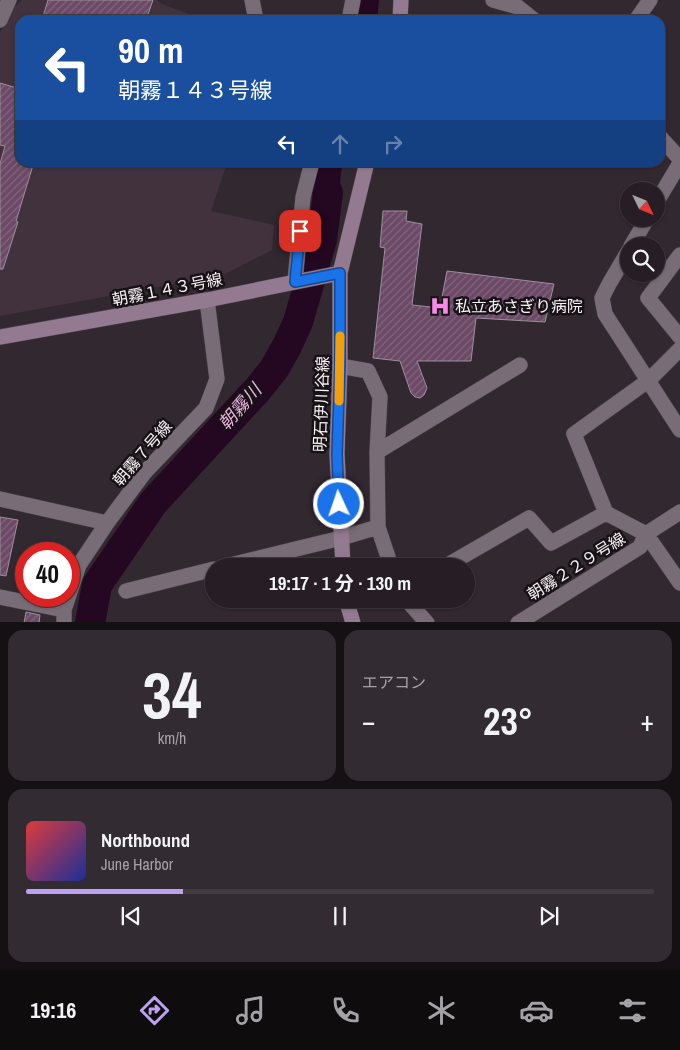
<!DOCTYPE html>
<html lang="ja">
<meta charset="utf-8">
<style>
:root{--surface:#261e24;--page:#322b31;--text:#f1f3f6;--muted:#a4a2a6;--line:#423c41;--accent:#bca0f2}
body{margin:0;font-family:"Archivo Narrow","Noto Sans JP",sans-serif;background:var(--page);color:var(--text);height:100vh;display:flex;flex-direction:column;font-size:19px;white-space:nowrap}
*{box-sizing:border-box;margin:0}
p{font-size:16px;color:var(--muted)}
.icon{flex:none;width:28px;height:28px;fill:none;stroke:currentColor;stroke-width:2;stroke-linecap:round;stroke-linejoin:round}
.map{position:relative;height:622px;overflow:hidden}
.drawer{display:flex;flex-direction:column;gap:8px;padding:8px;background:#151014;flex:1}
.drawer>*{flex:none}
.guide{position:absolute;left:15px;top:15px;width:650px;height:152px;border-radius:15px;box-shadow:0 1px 4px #0004,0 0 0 1px var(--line);background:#1a4fa0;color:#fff;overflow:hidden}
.needle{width:32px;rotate:133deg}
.fabs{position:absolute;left:620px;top:182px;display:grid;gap:10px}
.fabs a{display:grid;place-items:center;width:45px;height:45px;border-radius:50%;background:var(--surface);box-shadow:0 1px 4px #0004,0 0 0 1px var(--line);font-size:25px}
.speed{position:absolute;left:15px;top:542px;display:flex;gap:10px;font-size:25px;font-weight:700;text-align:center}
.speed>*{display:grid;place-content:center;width:65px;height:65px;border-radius:50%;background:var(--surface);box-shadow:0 1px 4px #0004,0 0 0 1px var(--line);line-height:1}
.speed .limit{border:8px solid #d22;background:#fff;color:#111}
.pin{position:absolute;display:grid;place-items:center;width:42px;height:42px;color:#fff;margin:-21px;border-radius:10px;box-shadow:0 2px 8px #0006}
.me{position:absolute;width:55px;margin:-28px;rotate:357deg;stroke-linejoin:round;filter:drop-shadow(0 0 4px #0008)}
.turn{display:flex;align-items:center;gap:18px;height:105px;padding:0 20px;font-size:22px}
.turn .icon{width:65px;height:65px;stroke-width:2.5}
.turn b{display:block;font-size:35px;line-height:42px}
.lanes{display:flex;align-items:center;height:48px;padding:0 20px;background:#0003;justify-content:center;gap:25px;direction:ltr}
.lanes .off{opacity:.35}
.big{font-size:38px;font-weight:700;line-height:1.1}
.drawer .tile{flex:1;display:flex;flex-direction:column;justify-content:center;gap:8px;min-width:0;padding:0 18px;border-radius:15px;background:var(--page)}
.drawer .dial{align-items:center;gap:0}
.dial b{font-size:65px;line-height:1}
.song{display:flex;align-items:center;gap:15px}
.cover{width:60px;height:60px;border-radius:8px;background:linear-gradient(135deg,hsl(0 70% 55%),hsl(230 70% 35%))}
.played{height:5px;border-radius:2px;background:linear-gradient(90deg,var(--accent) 25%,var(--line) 25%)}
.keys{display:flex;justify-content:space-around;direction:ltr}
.heat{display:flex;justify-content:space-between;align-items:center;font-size:28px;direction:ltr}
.drawer .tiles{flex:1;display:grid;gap:8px;grid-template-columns:1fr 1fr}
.tile:last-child{grid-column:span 2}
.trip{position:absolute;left:205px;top:558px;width:270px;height:50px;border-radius:25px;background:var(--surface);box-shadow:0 1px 4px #0004,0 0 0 1px var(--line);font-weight:700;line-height:50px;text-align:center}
.dock{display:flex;height:80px;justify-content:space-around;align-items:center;background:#0f0c0e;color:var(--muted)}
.dock .icon{width:35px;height:35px}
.dock .current{color:var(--accent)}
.dock b{font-size:22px;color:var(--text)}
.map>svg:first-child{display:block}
.built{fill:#41323e}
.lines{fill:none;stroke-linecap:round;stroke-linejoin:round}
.river{stroke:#240721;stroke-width:30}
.building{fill:url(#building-hatch);stroke:#9c909a}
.street-casing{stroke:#4f464e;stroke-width:16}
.secondary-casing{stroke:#4f464e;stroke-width:16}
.street{stroke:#786d76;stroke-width:15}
.secondary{stroke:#947a90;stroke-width:15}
.route-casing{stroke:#114b97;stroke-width:12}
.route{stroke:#1a73e8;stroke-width:9}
.slow{stroke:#f59e0b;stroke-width:9}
.labels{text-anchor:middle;stroke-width:5;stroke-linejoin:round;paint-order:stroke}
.street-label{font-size:16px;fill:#f9f2f7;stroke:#171216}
.poi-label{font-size:16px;fill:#f9f2f7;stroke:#171216;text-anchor:start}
.water-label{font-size:18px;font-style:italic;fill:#ebb1e2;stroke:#171216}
</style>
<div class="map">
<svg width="680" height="623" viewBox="0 0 680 623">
<defs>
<pattern id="building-hatch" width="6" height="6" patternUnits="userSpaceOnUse" patternTransform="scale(1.25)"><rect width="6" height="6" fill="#6c4a67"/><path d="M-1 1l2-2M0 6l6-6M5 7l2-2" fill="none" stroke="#82657e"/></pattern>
</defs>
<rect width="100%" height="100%" fill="#322830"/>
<!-- built -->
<path class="built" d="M22,0H157L162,4L205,20H20V162L227,163L211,211L274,225L272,250L223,275L0,316V33L12,9Z"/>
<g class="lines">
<!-- river -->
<path class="river" d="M362,20L364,0
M90,623L97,585L153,503L258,389L274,369L287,346L298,322L322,239L328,193L325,185L326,170L328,162"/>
</g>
<!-- building -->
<path class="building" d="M48,0H153L146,20H42Z
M0,83L20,89V162H34L16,221L18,222L3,269H0V164L5,146L0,145Z
M383,211H407L406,221L422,224L412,305L440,308L447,271L554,284L545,322L476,318L471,361H417L427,388L424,395L420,398L415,397L411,393L400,361L373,358L385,248L380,247Z
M0,517L18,520L6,576L0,575Z
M26,612L40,615L39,623H24Z"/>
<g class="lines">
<defs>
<path id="street" d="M252,0L256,20
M493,0L518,7L534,20
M0,20L9,0
M349,20L353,0
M636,20L650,0
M660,137L680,159
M656,203L680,163
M631,246L647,219
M629,250L609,284L602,298L605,314L680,430
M680,255L648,298L680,337
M295,281L303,197L312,162
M377,452L520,365
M0,499L107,523
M680,512L646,534L680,583
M606,513L574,434L649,380L680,349
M378,527L391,566
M226,566L341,538L378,527L377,452L380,397L368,371L340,366
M446,566L529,518L551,543L606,513
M126,591L214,569
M0,597L64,610
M406,599L427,623
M64,623V610L79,565L107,523L145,472L206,408L217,379L207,300
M518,623L640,547L646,534L606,513"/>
<path id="secondary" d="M400,20L401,0
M0,337L207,300L340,273
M343,566L337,454L340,366V273L367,162
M346,599L353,623"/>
</defs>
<!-- street casing -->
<use href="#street" class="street-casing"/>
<!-- secondary casing -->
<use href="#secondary" class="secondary-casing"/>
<!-- street -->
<use href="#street" class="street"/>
<!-- secondary -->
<use href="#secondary" class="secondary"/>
</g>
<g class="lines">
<defs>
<path id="route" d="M300,231L295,282L340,273V366L337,454L339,504"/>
</defs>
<!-- route casing -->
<use href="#route" class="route-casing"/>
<!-- route -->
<use href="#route" class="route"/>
<!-- slow -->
<path class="slow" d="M339,401L340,336"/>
</g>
<!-- icons -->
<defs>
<symbol id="hospital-bare" viewBox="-9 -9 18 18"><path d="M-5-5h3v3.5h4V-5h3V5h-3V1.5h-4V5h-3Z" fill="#f888ea" stroke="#171216" stroke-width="2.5" paint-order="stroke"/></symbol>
</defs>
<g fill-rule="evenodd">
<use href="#hospital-bare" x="426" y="292" width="28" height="28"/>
</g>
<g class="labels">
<!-- street labels -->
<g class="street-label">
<text transform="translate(167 289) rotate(-11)" y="6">朝霧１４３号線</text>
<text transform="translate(321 404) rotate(-88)" y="6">明石伊川谷線</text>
<text transform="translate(142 453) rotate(-49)" y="6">朝霧７号線</text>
<text transform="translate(576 566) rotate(-32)" y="6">朝霧２２９号線</text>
</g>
<!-- poi labels -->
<g class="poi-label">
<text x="455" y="312">私立あさぎり病院</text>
</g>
<!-- water labels -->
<g class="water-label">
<text transform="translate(240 407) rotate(-49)" y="6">朝霧川</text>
</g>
</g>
</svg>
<div class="fabs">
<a><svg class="needle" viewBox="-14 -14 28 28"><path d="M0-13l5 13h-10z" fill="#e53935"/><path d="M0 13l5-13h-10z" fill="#a4a2a6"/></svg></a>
<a><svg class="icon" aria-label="search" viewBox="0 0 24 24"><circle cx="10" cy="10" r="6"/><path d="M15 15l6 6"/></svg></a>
</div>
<div class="speed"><div class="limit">40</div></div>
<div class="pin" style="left:300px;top:231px;background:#d93025"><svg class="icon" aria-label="arrive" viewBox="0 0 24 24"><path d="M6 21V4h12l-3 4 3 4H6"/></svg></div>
<svg class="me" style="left:339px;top:504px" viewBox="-20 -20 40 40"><circle r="17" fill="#1a73e8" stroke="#fff" stroke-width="3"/><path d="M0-11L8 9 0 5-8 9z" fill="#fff"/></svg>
<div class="trip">19:17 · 1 分 · 130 m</div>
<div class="guide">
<div class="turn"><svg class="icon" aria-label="left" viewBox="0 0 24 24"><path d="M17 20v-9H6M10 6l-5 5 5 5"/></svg><div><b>90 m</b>朝霧１４３号線</div></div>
<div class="lanes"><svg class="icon" aria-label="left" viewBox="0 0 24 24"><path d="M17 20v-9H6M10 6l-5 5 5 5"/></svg><svg class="icon off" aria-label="ahead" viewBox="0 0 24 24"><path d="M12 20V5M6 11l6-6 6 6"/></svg><svg class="icon off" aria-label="right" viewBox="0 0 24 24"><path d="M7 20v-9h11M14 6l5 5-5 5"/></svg></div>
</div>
</div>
<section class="drawer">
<div class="tiles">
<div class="tile dial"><b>34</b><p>km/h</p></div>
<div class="tile"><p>エアコン</p>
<div class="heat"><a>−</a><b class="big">23°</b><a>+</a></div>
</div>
<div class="tile">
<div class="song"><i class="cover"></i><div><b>Northbound</b><p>June Harbor</p></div></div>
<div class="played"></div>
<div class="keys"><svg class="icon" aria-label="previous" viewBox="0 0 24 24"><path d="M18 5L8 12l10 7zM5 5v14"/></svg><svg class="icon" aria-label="pause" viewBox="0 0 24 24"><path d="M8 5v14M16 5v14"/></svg><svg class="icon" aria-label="next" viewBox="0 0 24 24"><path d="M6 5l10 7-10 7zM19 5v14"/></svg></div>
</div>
</div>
</section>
<nav class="dock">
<b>19:16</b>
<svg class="icon current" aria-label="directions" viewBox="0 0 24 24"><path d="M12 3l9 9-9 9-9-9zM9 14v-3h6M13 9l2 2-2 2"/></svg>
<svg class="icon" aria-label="music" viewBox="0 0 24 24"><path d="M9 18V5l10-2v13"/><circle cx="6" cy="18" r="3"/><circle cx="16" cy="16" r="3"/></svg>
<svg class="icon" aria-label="phone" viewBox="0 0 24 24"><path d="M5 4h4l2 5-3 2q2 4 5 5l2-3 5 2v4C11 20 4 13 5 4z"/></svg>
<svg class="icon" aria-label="climate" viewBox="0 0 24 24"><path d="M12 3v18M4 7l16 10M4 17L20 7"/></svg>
<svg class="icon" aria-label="car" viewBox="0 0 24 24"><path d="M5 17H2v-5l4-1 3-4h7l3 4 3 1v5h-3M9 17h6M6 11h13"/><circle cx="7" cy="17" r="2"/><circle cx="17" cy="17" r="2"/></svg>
<svg class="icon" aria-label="filters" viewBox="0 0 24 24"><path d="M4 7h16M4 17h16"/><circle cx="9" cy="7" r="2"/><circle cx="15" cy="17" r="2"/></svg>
</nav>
